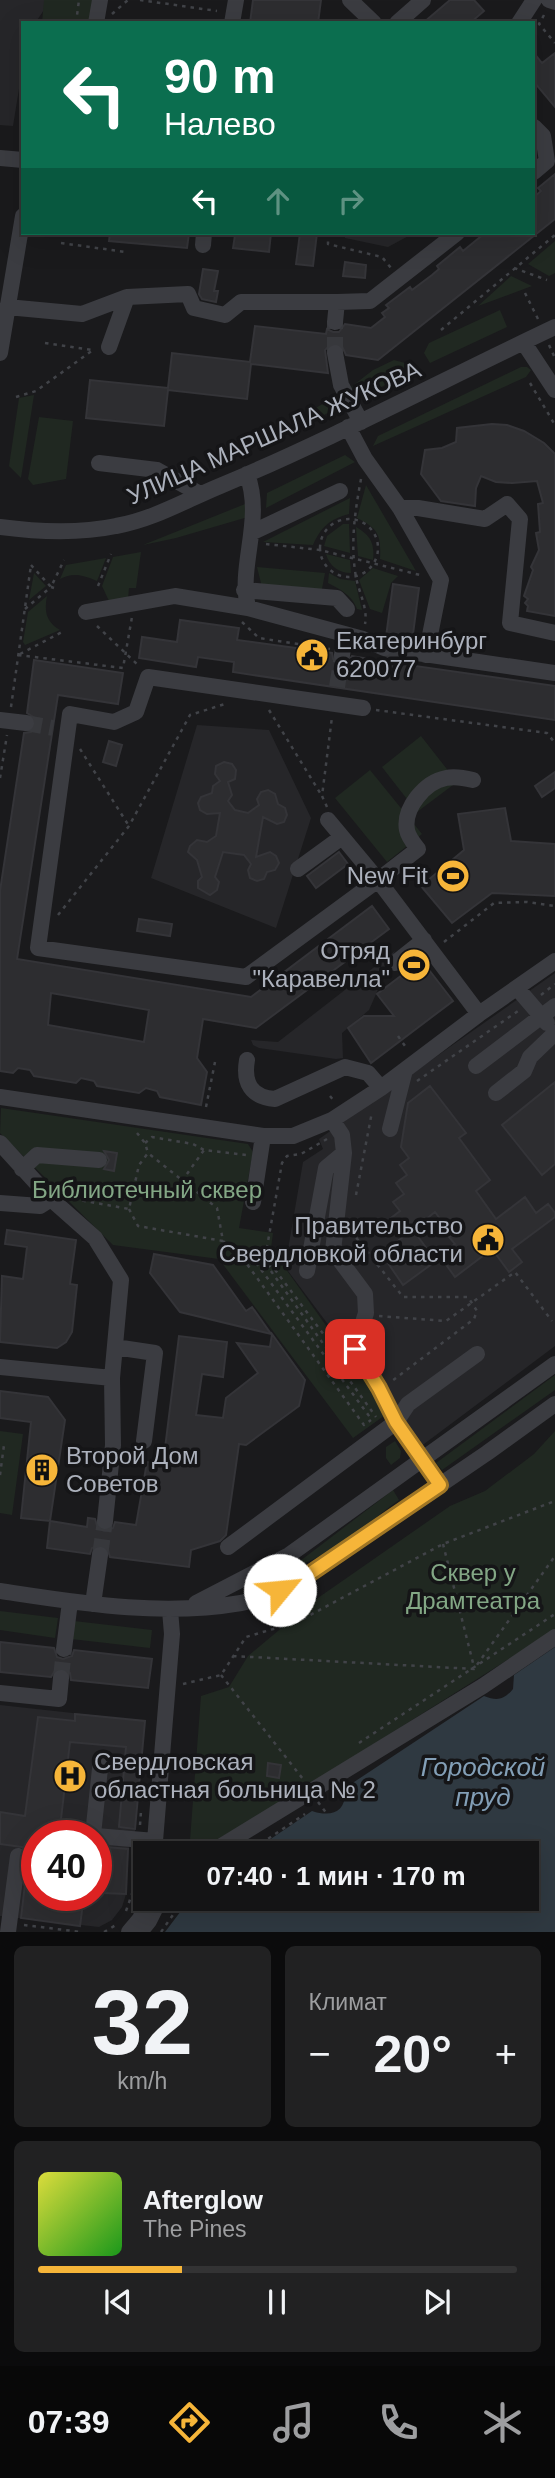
<!DOCTYPE html>
<html lang="ru">
<meta charset="utf-8">
<style>
:root{--surface:#141415;--page:#212122;--text:#f1f3f6;--muted:#9d9ea0;--line:#333334;--accent:#f6b539}
body{margin:0;font-family:Arial,sans-serif;background:var(--page);color:var(--text);height:100vh;display:flex;flex-direction:column;font-size:26px;white-space:nowrap}
*{box-sizing:border-box;margin:0}
p{font-size:23px;color:var(--muted)}
.icon{flex:none;width:38px;height:38px;fill:none;stroke:currentColor;stroke-width:2;stroke-linecap:round;stroke-linejoin:round}
.map{position:relative;height:1932px;overflow:hidden}
.side{display:flex;flex-direction:column;gap:14px;padding:14px;background:#0b0b0c;flex:1}
.side>*{flex:none}
.guide{position:absolute;left:21px;top:21px;width:514px;height:214px;border-radius:0px;box-shadow:0 7px 28px #0002,0 0 0 2px var(--line);background:#0b6e4f;color:#fff;overflow:hidden}
.speed{position:absolute;left:21px;top:1820px;display:flex;gap:14px;font-size:35px;font-weight:700;text-align:center}
.speed>*{display:grid;place-content:center;width:91px;height:91px;border-radius:50%;background:var(--surface);box-shadow:0 7px 28px #0002,0 0 0 2px var(--line);line-height:1}
.speed .limit{border:10px solid #d22;background:#fff;color:#111}
.pin{position:absolute;display:grid;place-items:center;width:60px;height:60px;color:#fff;margin:-30px;border-radius:14px;box-shadow:0 4px 10px #0006}
.me{position:absolute;width:77px;margin:-38px;rotate:62deg;stroke-linejoin:round;filter:drop-shadow(0 0 5px #0008)}
.turn{display:flex;align-items:center;gap:24px;height:147px;padding:0 28px;font-size:32px}
.turn .icon{width:91px;height:91px;stroke-width:2.5}
.turn b{display:block;font-size:49px;line-height:60px}
.lanes{display:flex;align-items:center;height:66px;padding:0 28px;background:#0003;justify-content:center;gap:35px;direction:ltr}
.lanes .off{opacity:.35}
.big{font-size:52px;font-weight:700;line-height:1.1}
.side .tile{flex:1;display:flex;flex-direction:column;justify-content:center;gap:10px;min-width:0;padding:0 24px;border-radius:10px;background:var(--page)}
.side .dial{align-items:center;gap:0}
.dial b{font-size:91px;line-height:1}
.song{display:flex;align-items:center;gap:21px}
.cover{width:84px;height:84px;border-radius:10px;background:linear-gradient(135deg,hsl(60 70% 55%),hsl(120 70% 35%))}
.played{height:7px;border-radius:4px;background:linear-gradient(90deg,var(--accent) 30%,var(--line) 30%)}
.keys{display:flex;justify-content:space-around;direction:ltr}
.heat{display:flex;justify-content:space-between;align-items:center;font-size:38px;direction:ltr}
.side .tiles{flex:1;display:grid;gap:14px;grid-template-columns:1fr 1fr}
.tile:last-child{grid-column:span 2}
.trip{position:absolute;left:133px;top:1841px;width:406px;height:70px;border-radius:0px;background:var(--surface);box-shadow:0 7px 28px #0002,0 0 0 2px var(--line);font-weight:700;line-height:70px;text-align:center}
.tab-bar{display:flex;height:112px;justify-content:space-around;align-items:center;background:#080808;color:var(--muted)}
.tab-bar .icon{width:49px;height:49px}
.tab-bar .active{color:var(--accent)}
.tab-bar b{font-size:32px;color:var(--text)}
.map>svg:first-child{display:block}
.built{fill:#262629;fill-rule:evenodd}
.green{fill:#202821}
.water{fill:#2f3941}
.building{fill:#2d2d30;stroke:#343438;stroke-width:2;fill-rule:evenodd}
.lines{fill:none;stroke-linecap:round;stroke-linejoin:round}
.minor-tunnel{stroke:#37383c;stroke-width:16;stroke-dasharray:16 8;stroke-linecap:butt}
.path{stroke:#414348;stroke-width:2.5;stroke-dasharray:3.5 5;stroke-linecap:butt}
.minor{stroke:#3b3c41;stroke-width:16}
.route-casing{stroke:#a07625;stroke-width:18}
.route{stroke:#f6b539;stroke-width:12}
.labels{text-anchor:middle;stroke-width:7;stroke-linejoin:round;paint-order:stroke}
.street-label{font-size:24px;fill:#acb1bc;stroke:#151517}
.poi-label{font-size:24px;fill:#acb1bc;stroke:#151517;text-anchor:start}
.park-label{font-size:24px;fill:#83a785;stroke:#151517}
.water-label{font-size:26px;font-style:italic;fill:#839fb7;stroke:#151517}
</style>
<div class="map">
<svg width="555" height="1932" viewBox="0 0 555 1932">
<rect width="100%" height="100%" fill="#1a1a1c"/>
<!-- built -->
<path class="built" d="M0,0H51L35,23H23V64L13,126L0,125Z
M344,233H414L388,247L345,238Z
M197,725L269,730L311,818L276,928L151,878Z
M395,951L369,1010L342,1033L343,1058L336,1059L259,1048L253,1045L251,1040L278,1042Z
M555,973V1346L420,1447L285,1267L303,1162L323,1149L319,1139Z
M0,1705L145,1721L135,1832H130L126,1894L122,1907L112,1920L99,1927L0,1916ZM37,1836H96V1895H37Z"/>
<!-- green -->
<path class="green" d="M44,0H103L99,23H42Z
M555,241V273L549,276L528,264Z
M511,276L532,286L478,306Z
M500,310L507,327L430,363L424,353L429,343Z
M394,360L405,363L410,372L366,395L356,393L351,387L373,370Z
M521,367H527L531,370L526,377L373,446L378,436Z
M34,395L21,478L9,466L19,398Z
M337,396L338,402L333,410L315,420L310,411Z
M39,417L73,421L66,479L33,485L28,479Z
M345,455L355,462L266,508L267,493Z
M366,485L416,571L380,559C381,535 379,529 357,518Z
M350,498L349,514C330,519 321,527 313,545L263,542Z
M245,504L248,517L176,538L143,545Z
M343,524H349L350,553L324,546L327,536Z
M356,527C370,535 375,543 373,560L358,556Z
M141,552L136,588H129L128,599L109,601L102,586L113,557Z
M326,554L350,560L351,573C339,573 329,566 326,554Z
M106,558L97,581C83,575 73,572 60,579L66,565Z
M257,567L325,573L322,589L262,587Z
M373,568L398,576L391,583L382,613L370,609L359,580Z
M34,573L46,586L29,600Z
M329,573L340,579L355,581L362,610L357,609C352,595 341,590 328,583Z
M47,596C44,611 46,622 60,630L25,645L23,642L28,612Z
M421,736L457,782L417,812L382,767Z
M370,770L422,834L387,862L335,798Z
M1,1108L248,1144L253,1152L239,1228L273,1233L271,1248L388,1413L353,1438L219,1259L113,1245L0,1133Z
M555,1375V1390L442,1470L436,1463Z
M0,1431L23,1434L12,1515L0,1513Z
M555,1431V1630L201,1853H189L201,1696L229,1687L248,1656L315,1600L450,1506L485,1491L534,1454Z
M395,1441L401,1451L400,1458L391,1465L386,1458V1447Z
M393,1490L399,1500C358,1530 326,1560 276,1574L304,1558Z
M0,1611L58,1618L55,1638L0,1630Z
M74,1621L152,1630L150,1648L71,1639Z"/>
<!-- water -->
<path class="water" d="M555,1647V1932H165L190,1899H527V1853H250L312,1811C333,1818 347,1811 345,1788L484,1696C497,1701 504,1700 513,1689L514,1675Z"/>
<!-- building -->
<path class="building" d="M253,0H321L318,23H250Z
M450,0H474L484,11L470,23H423Z
M534,53L542,63L555,53V107L534,82Z
M555,174V219L378,360L346,355L342,346L332,343L325,350L328,373L251,364L247,399L168,390L164,426L86,418L90,380L168,388L172,353L250,362L255,326L326,334L327,329L333,332H339L345,324L371,328L385,317L382,313L389,308L386,305L410,287L412,290L432,275L439,269L437,266L460,247L463,251L485,233H534V197L541,191L538,188Z
M110,233H189L187,248L109,241Z
M239,233H271L269,252L233,248L235,235L239,236Z
M300,233H317L313,266L296,264Z
M345,262L366,265L365,278L343,276Z
M203,269L218,271L214,291H218L216,302L202,299L199,294Z
M492,424L507,425L524,431L544,443L555,454V616L527,611L528,606L525,603L528,599L524,596L533,570L531,567L539,550L536,533L540,532L538,504L543,503L537,481L512,483L496,482L481,476L476,488L475,506L441,501L421,474L425,450L442,448L456,442L457,428Z
M393,584L419,588L412,642L406,643L400,650L401,656L408,662V665L555,686V720L233,672L234,662L198,657L196,667L139,658L142,637L177,642L180,620L239,628L237,640L332,653L333,659L340,665L346,664L352,656L381,661L382,658L390,657L394,651L393,642L386,637Z
M34,660L123,673L118,704L58,695L17,959L251,997L372,906L389,929L256,1028L203,1019L197,1058L207,1072L201,1105L160,1097L157,1091L146,1088L139,1093L97,1086L94,1081L81,1078L76,1083L34,1076L30,1070L18,1068L13,1073L0,1071V891L24,733L31,732L36,725L35,718L27,713ZM51,993L149,1010L144,1042L48,1025Z
M109,741L122,745L116,766L103,762Z
M224,762L232,764L236,770L235,779L228,782L232,795L228,801L235,810L248,813L259,805L257,799L261,792L268,790L275,794L278,804L285,808L287,815L284,822L277,824L263,817L256,857L270,852L276,856L279,863L275,870L267,872L264,879L257,881L250,878L248,870L251,864L244,855L223,852L215,877L219,882L217,890L210,895L198,888V881L202,877L197,860L188,852L190,846L197,840L207,842L216,836L220,813L207,814L200,810L198,803L201,797L212,793L213,786L220,781L215,774L216,766Z
M555,772V788L542,797L535,786Z
M505,808L511,841L555,844V896L492,893L452,923L421,886L464,850L458,814Z
M339,852L348,864L316,888L307,876Z
M139,919L172,924L170,936L137,931Z
M419,957L453,1001L371,1063L348,1028L364,1016H394L377,994L406,972L404,969Z
M555,1082V1164L542,1175L502,1125Z
M430,1086L466,1133L459,1138L490,1180L476,1191L496,1219L525,1197L536,1213L548,1204L555,1213V1217L512,1249L522,1262L509,1272L492,1249L455,1277L439,1255L455,1244L449,1237L452,1235L435,1212L405,1236L391,1218L400,1211L393,1202L404,1194L396,1183L407,1175L400,1165L409,1158L401,1147L408,1103Z
M104,1151L117,1153L114,1171L104,1169L109,1160Z
M7,1230L76,1240L70,1284L77,1285L72,1332L66,1342L57,1348L0,1342L2,1276L23,1279L27,1247L5,1244Z
M413,1230L436,1261L403,1285L381,1253Z
M154,1254L213,1265L246,1311L252,1307L271,1334L180,1312L150,1273Z
M272,1334L305,1380L299,1406L246,1445L239,1444L226,1535L220,1541L191,1550L189,1567L110,1557L107,1547L101,1545L92,1548L90,1554L47,1548L50,1521L87,1527L88,1518L95,1519L98,1529L105,1531L113,1528L115,1522L136,1525L147,1462L163,1464L179,1336L227,1342L223,1377L202,1374L196,1415L223,1418L226,1398L258,1373L237,1343L270,1347Z
M0,1391L48,1397L65,1420L50,1521L21,1518L31,1422L0,1418Z
M0,1642L54,1648L57,1657L63,1659L72,1656L74,1650L152,1659L148,1688L71,1680L70,1673L63,1668L56,1669L51,1677L0,1672Z
M75,1714L145,1721L135,1829L119,1827L126,1747L70,1742L59,1836H37V1849L0,1844V1812L25,1816L38,1717L75,1721Z
M268,1763L281,1765L279,1778L267,1776Z
M106,1847L128,1849L126,1894L103,1893Z
M29,1851L37,1852V1895H84L80,1926L21,1918Z"/>
<g class="lines">
<!-- minor-tunnel -->
<path class="minor-tunnel" d="M335,353V322
M384,648L410,652
M337,687L342,655
M26,723L53,728
M100,1555L105,1521
M61,1678L64,1649"/>
<!-- path -->
<path class="path" d="M140,0L217,11
M112,14L128,0
M544,15L539,24L555,43
M76,23L79,0
M328,233V244L382,257L391,268
M61,243L126,252
M514,268L547,280
M525,293L538,319
M441,330L555,235
M45,343L92,350
M549,345L555,358
M530,383L555,425
M16,397L36,391L93,350
M361,479C355,511 350,544 356,577C359,593 368,608 365,624
M320 548a29 29 0 1 1 58 0a29 29 0 1 1-58 0Z
M266,544L320,550L420,575
M31,565L51,587L64,560
M98,586L111,554
M25,609L51,587L54,588
M242,622L259,638L330,649
M97,626L139,666
M20,654L64,631
M18,655L123,668L132,617
M11,707L31,565
M269,710L322,796
M376,710L547,733L555,743
M80,749L129,826
M0,778L7,735
M327,807L322,796L332,717
M58,915L129,826L190,715L225,704
M444,942L494,903L527,902L555,906
M541,995L555,984
M398,1036L405,1046
M417,1081L518,1011
M330,1096L335,1102
M206,1107L215,1062
M327,1139L301,1154L287,1156L282,1163L267,1247L276,1262L268,1267L376,1417
M145,1143L152,1137L193,1144L204,1150L246,1155
M182,1181L204,1150
M356,1195L372,1112
M74,1199L129,1209L139,1165L148,1153L145,1143L137,1133
M129,1209L138,1226L223,1241L217,1208L148,1153
M351,1231L403,1297H468L477,1311L474,1319L392,1381
M223,1241L244,1260L364,1425L371,1420
M251,1256L372,1420
M244,1260L261,1251L348,1367
M379,1316L446,1321L515,1272L552,1321
M0,1475L4,1445
M443,1544L474,1667
M233,1656L474,1669L555,1556
M221,1675L303,1779
M183,1684L221,1675L246,1637L297,1622L443,1544L555,1501
M359,1743L555,1614
M318,1802L327,1814
M140,1825L141,1811
M247,1853L305,1814
M126,1911L133,1891L137,1853
M24,1925L81,1932
M104,1932L116,1925
M161,1932L184,1899"/>
<!-- minor -->
<path class="minor" d="M350,0L374,23
M549,0L555,2
M96,23L100,0
M232,23L236,0
M397,23L423,0
M519,23L534,0
M534,127L543,136L547,161L534,172
M0,158L23,160
M203,245L204,233
M7,307L82,314L127,297L188,294L194,308L225,315L241,302H337
M335,322L337,302L370,301L457,233
M524,343L555,390
M109,347L127,297
M0,353L23,216
M335,353L341,385L361,422
M348,427L365,459L400,508L441,580L426,655
M99,463L157,470L200,494
M247,474C264,520 238,564 248,608L363,639L384,648
M400,508H418L485,519L507,504L520,519L510,623L555,633
M0,527C38,532 78,534 116,526C152,520 186,500 220,486C334,438 443,380 555,327
M253,532L340,491
M244,590L337,598L347,609
M86,612L175,596L248,608
M410,652L555,673
M342,655L345,636
M363,708L148,677L136,712L114,722L70,714L38,948L246,977L378,880L479,1014
M0,720L26,723
M328,820L378,880L418,849C414,844 408,836 407,830C403,808 425,782 446,778C455,776 465,778 473,780
M298,869L342,837
M395,963L424,940
M517,988L547,1023
M247,1060C243,1083 251,1097 275,1099L345,1067L368,1073L381,1088
M476,1066L555,1006
M496,1093L524,1071L530,1057L555,1033
M0,1097L263,1136H293L332,1120L381,1088L479,1014L555,961
M332,1120L342,1135L344,1153L333,1251L365,1294L366,1313L355,1348L379,1388L396,1422L440,1485
M390,1129L405,1070
M0,1143L51,1199L95,1238L121,1280L112,1378L113,1445L105,1521
M22,1169L37,1155L99,1160
M253,1202L263,1136
M0,1203L40,1206L51,1199
M307,1271L326,1168L344,1153
M115,1347L155,1353L144,1441
M0,1367L112,1378
M228,1547L396,1422L408,1404L477,1354
M0,1591C80,1603 160,1617 241,1603C260,1600 278,1591 296,1583L487,1453L555,1404
M196,1603L289,1555L555,1364
M93,1604L100,1555
M64,1649L70,1602
M0,1693L59,1699L61,1678
M96,1836L93,1835L101,1759
M96,1836L155,1841
M154,1853L172,1634L170,1610
M210,1853L483,1686L555,1637
M8,1932L18,1856
M129,1932L140,1919L148,1899
M140,1932L149,1921L160,1899"/>
</g>
<g class="lines">
<defs>
<path id="route" d="M280,1590L296,1583L440,1485L396,1422L379,1388L355,1349"/>
</defs>
<!-- route casing -->
<use href="#route" class="route-casing"/>
<!-- route -->
<use href="#route" class="route"/>
</g>
<!-- icons -->
<defs>
<symbol id="civic-disc" viewBox="-11 -11 22 22"><circle r="9.5" fill="#f6b539" stroke="#151517"/><path d="M-.6-6.5H3V-4.5H.6V-3L4-1V1h2V6H-6V1h2V-1L-.6-3ZM-1.2 2.5V6h2.4V2.5Z" fill="#111"/></symbol>
<symbol id="stadium-disc" viewBox="-11 -11 22 22"><circle r="9.5" fill="#f6b539" stroke="#151517"/><path d="M0-5a6.5 5 0 1 0 0 10a6.5 5 0 1 0 0-10ZM-3.5-1.8h7v3.6h-7Z" fill="#111"/></symbol>
<symbol id="building-disc" viewBox="-11 -11 22 22"><circle r="9.5" fill="#f6b539" stroke="#151517"/><path d="M-4-6H4V6H1V3H-1V6H-4ZM-2.5-4.3h1.7v1.8h-1.7ZM.8-4.3h1.7v1.8H.8ZM-2.5-1h1.7V.8h-1.7ZM.8-1h1.7V.8H.8Z" fill="#111"/></symbol>
<symbol id="hospital-disc" viewBox="-11 -11 22 22"><circle r="9.5" fill="#f6b539" stroke="#151517"/><path d="M-5-5h3v3.5h4V-5h3V5h-3V1.5h-4V5h-3Z" fill="#111"/></symbol>
</defs>
<g fill-rule="evenodd">
<use href="#civic-disc" x="293" y="636" width="38" height="38"/>
<use href="#stadium-disc" x="434" y="857" width="38" height="38"/>
<use href="#stadium-disc" x="395" y="946" width="38" height="38"/>
<use href="#civic-disc" x="469" y="1221" width="38" height="38"/>
<use href="#building-disc" x="23" y="1451" width="38" height="38"/>
<use href="#hospital-disc" x="51" y="1757" width="38" height="38"/>
</g>
<g class="labels">
<!-- street labels -->
<g class="street-label">
<text transform="translate(274 433) rotate(-24)" y="8">УЛИЦА МАРШАЛА ЖУКОВА</text>
</g>
<!-- poi labels -->
<g class="poi-label">
<text x="336" y="649">Екатеринбург<tspan x="336" dy="28">620077</tspan></text>
<text x="428" y="884" text-anchor="end">New Fit</text>
<text x="390" y="959" text-anchor="end">Отряд<tspan x="390" dy="28">"Каравелла"</tspan></text>
<text x="463" y="1234" text-anchor="end">Правительство<tspan x="463" dy="28">Свердловкой области</tspan></text>
<text x="66" y="1464">Второй Дом<tspan x="66" dy="28">Советов</tspan></text>
<text x="94" y="1770">Свердловская<tspan x="94" dy="28">областная больница № 2</tspan></text>
</g>
<!-- park labels -->
<g class="park-label">
<text x="147" y="1198">Библиотечный сквер</text>
<text x="473" y="1581">Сквер у<tspan x="473" dy="28">Драмтеатра</tspan></text>
</g>
<!-- water labels -->
<g class="water-label">
<text x="483" y="1776">Городской<tspan x="483" dy="30">пруд</tspan></text>
</g>
</g>
</svg>
<div class="speed"><div class="limit">40</div></div>
<div class="pin" style="left:355px;top:1349px;background:#d93025"><svg class="icon" aria-label="arrive" viewBox="0 0 24 24"><path d="M6 21V4h12l-3 4 3 4H6"/></svg></div>
<svg class="me" style="left:280px;top:1590px" viewBox="-20 -20 40 40"><circle r="19" fill="#fff"/><path d="M0-13L10 11 0 6-10 11z" fill="#f6b539"/></svg>
<div class="trip">07:40 · 1 мин · 170 m</div>
<div class="guide">
<div class="turn"><svg class="icon" aria-label="left" viewBox="0 0 24 24"><path d="M17 20v-9H6M10 6l-5 5 5 5"/></svg><div><b>90 m</b>Налево</div></div>
<div class="lanes"><svg class="icon" aria-label="left" viewBox="0 0 24 24"><path d="M17 20v-9H6M10 6l-5 5 5 5"/></svg><svg class="icon off" aria-label="ahead" viewBox="0 0 24 24"><path d="M12 20V5M6 11l6-6 6 6"/></svg><svg class="icon off" aria-label="right" viewBox="0 0 24 24"><path d="M7 20v-9h11M14 6l5 5-5 5"/></svg></div>
</div>
</div>
<section class="side">
<div class="tiles">
<div class="tile dial"><b>32</b><p>km/h</p></div>
<div class="tile"><p>Климат</p>
<div class="heat"><a>−</a><b class="big">20°</b><a>+</a></div>
</div>
<div class="tile">
<div class="song"><i class="cover"></i><div><b>Afterglow</b><p>The Pines</p></div></div>
<div class="played"></div>
<div class="keys"><svg class="icon" aria-label="previous" viewBox="0 0 24 24"><path d="M18 5L8 12l10 7zM5 5v14"/></svg><svg class="icon" aria-label="pause" viewBox="0 0 24 24"><path d="M8 5v14M16 5v14"/></svg><svg class="icon" aria-label="next" viewBox="0 0 24 24"><path d="M6 5l10 7-10 7zM19 5v14"/></svg></div>
</div>
</div>
</section>
<nav class="tab-bar">
<b>07:39</b>
<svg class="icon active" aria-label="directions" viewBox="0 0 24 24"><path d="M12 3l9 9-9 9-9-9zM9 14v-3h6M13 9l2 2-2 2"/></svg>
<svg class="icon" aria-label="music" viewBox="0 0 24 24"><path d="M9 18V5l10-2v13"/><circle cx="6" cy="18" r="3"/><circle cx="16" cy="16" r="3"/></svg>
<svg class="icon" aria-label="phone" viewBox="0 0 24 24"><path d="M5 4h4l2 5-3 2q2 4 5 5l2-3 5 2v4C11 20 4 13 5 4z"/></svg>
<svg class="icon" aria-label="climate" viewBox="0 0 24 24"><path d="M12 3v18M4 7l16 10M4 17L20 7"/></svg>
</nav>
